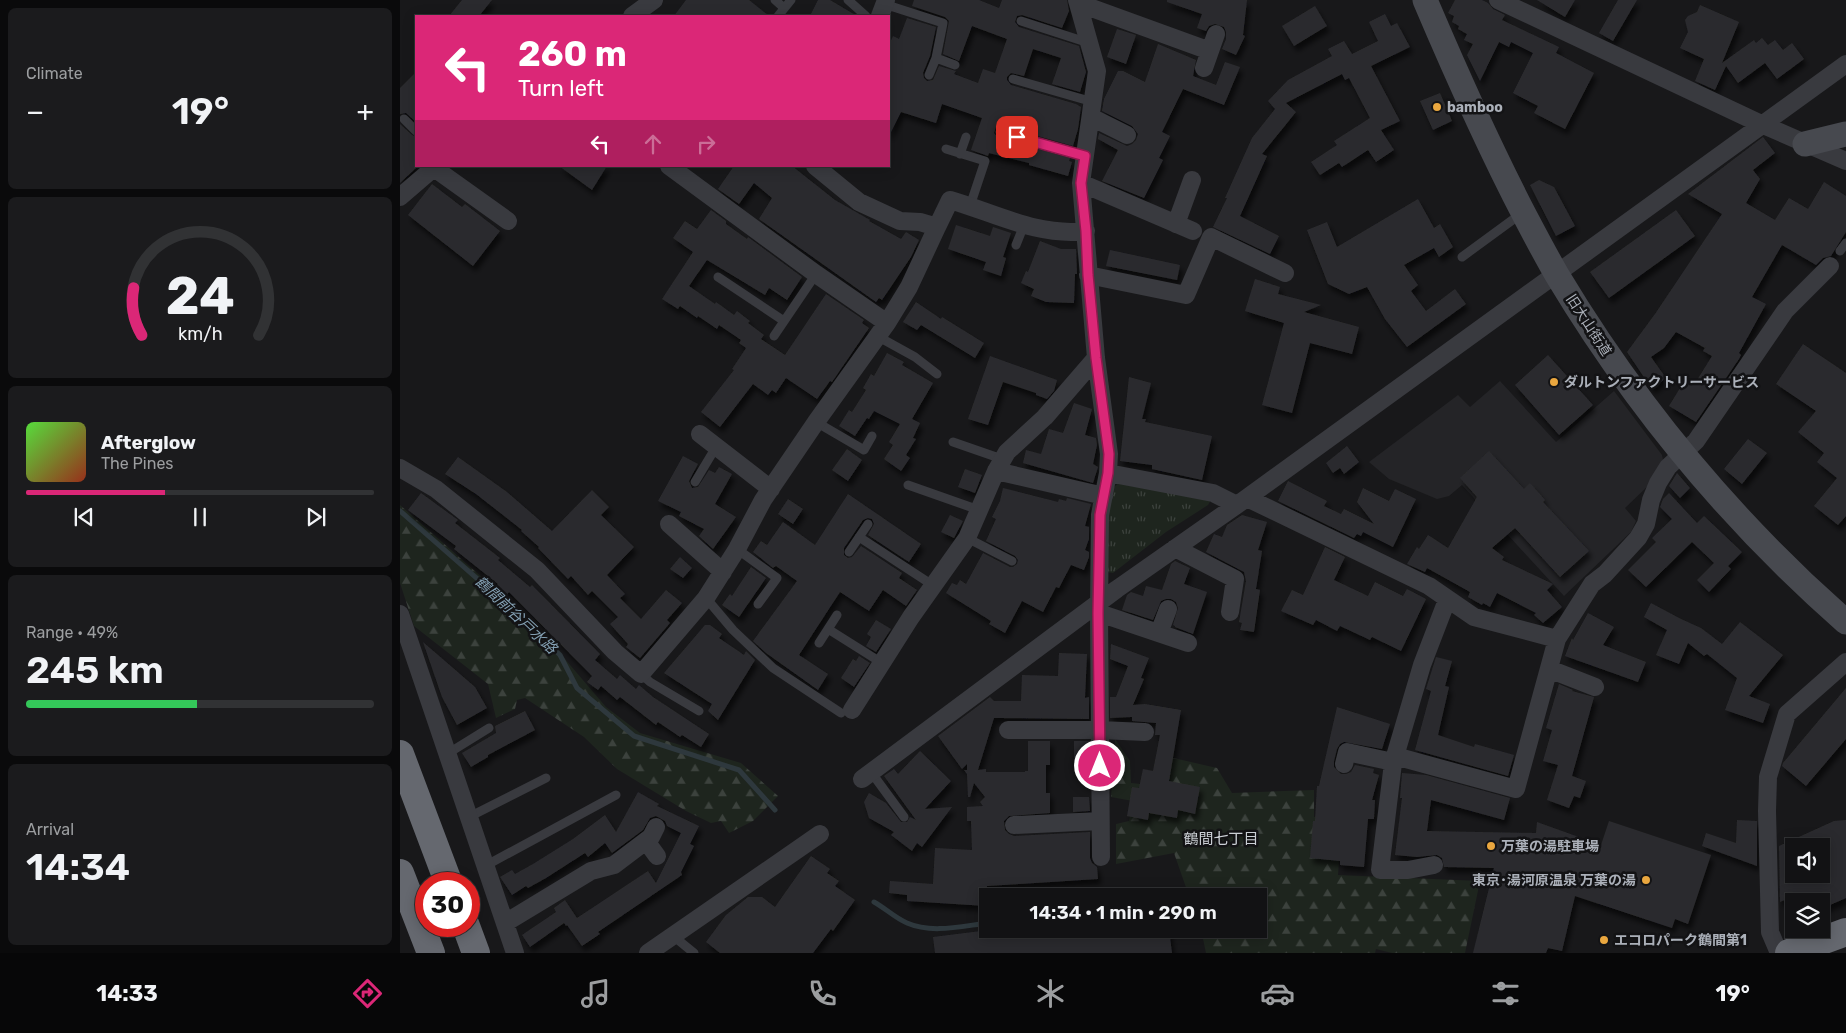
<!DOCTYPE html>
<meta charset="utf-8">
<style>
:root{--surface:#121214;--page:#1b1b1d;--text:#f1f3f6;--muted:#9c9ea0;--line:#313234;--accent:#db2777}
body{margin:0;font-family:Rubik,"Noto Sans JP",sans-serif;background:var(--page);color:var(--text);height:100vh;display:flex;flex-direction:column;font-size:19px;white-space:nowrap}
*{box-sizing:border-box;margin:0}
p{font-size:16px;color:var(--muted)}
.icon{flex:none;width:28px;height:28px;fill:none;stroke:currentColor;stroke-width:2;stroke-linecap:round;stroke-linejoin:round}
.map{position:relative;flex:1;overflow:hidden}
.drawer{display:flex;flex-direction:column;gap:8px;padding:8px;background:#0a0a0b;width:400px}
.drawer>*{flex:none}
.guide{position:absolute;left:15px;top:15px;width:475px;height:152px;border-radius:0px;box-shadow:0 2px 12px #0003,0 0 0 1px var(--line);background:#db2777;color:#fff;overflow:hidden}
.tools{position:absolute;left:1385px;top:838px;display:grid;gap:10px}
.tools a{display:grid;place-items:center;width:45px;height:45px;border-radius:0px;background:var(--surface);box-shadow:0 2px 12px #0003,0 0 0 1px var(--line);font-size:25px}
.speed{position:absolute;left:15px;top:872px;display:flex;gap:10px;font-size:25px;font-weight:700;text-align:center}
.speed>*{display:grid;place-content:center;width:65px;height:65px;border-radius:50%;background:var(--surface);box-shadow:0 2px 12px #0003,0 0 0 1px var(--line);line-height:1}
.speed .limit{border:8px solid #d22;background:#fff;color:#111}
.pin{position:absolute;display:grid;place-items:center;width:42px;height:42px;color:#fff;margin:-21px;border-radius:10px;box-shadow:0 2px 8px #0006}
.me{position:absolute;width:55px;margin:-28px;rotate:0deg;stroke-linejoin:round;filter:drop-shadow(0 0 4px #0008)}
.turn{display:flex;align-items:center;gap:18px;height:105px;padding:0 20px;font-size:22px}
.turn .icon{width:65px;height:65px;stroke-width:2.5}
.turn b{display:block;font-size:35px;line-height:42px}
.lanes{display:flex;align-items:center;height:48px;padding:0 20px;background:#0003;justify-content:center;gap:25px;direction:ltr}
.lanes .off{opacity:.35}
.big{font-size:38px;font-weight:600;line-height:1.1}
.drawer .widget{flex:1;display:flex;flex-direction:column;justify-content:center;gap:8px;min-width:0;padding:0 18px;border-radius:8px;background:var(--page)}
.drawer .dial{align-items:center;gap:0}
.dial svg{height:130px;overflow:visible;fill:none;stroke:var(--line);stroke-width:7;stroke-linecap:round;text-anchor:middle}
.dial text{fill:var(--text);stroke:none}
.song{display:flex;align-items:center;gap:15px}
.cover{width:60px;height:60px;border-radius:8px;background:linear-gradient(135deg,hsl(110 70% 55%),hsl(10 70% 35%))}
.played{height:5px;border-radius:2px;background:linear-gradient(90deg,var(--accent) 40%,var(--line) 40%)}
.keys{display:flex;justify-content:space-around;direction:ltr}
.heat{display:flex;justify-content:space-between;align-items:center;font-size:28px;direction:ltr}
.charge{height:8px;border-radius:4px;background:linear-gradient(90deg,#34c759 49%,var(--line) 0)}
.trip{position:absolute;left:579px;top:888px;width:288px;height:50px;border-radius:0px;background:var(--surface);box-shadow:0 2px 12px #0003,0 0 0 1px var(--line);font-weight:600;line-height:50px;text-align:center}
.tab-bar{display:flex;height:80px;justify-content:space-around;align-items:center;background:#070708;color:var(--muted)}
.tab-bar .icon{width:35px;height:35px}
.tab-bar .current{color:var(--accent)}
.tab-bar b{font-size:22px;color:var(--text)}
main{display:flex;flex:1;min-height:0}
.map>svg:first-child{display:block}
.built{fill:#242427}
.forest{fill:url(#forest-firs)}
.park{fill:url(#park-tufts)}
.lines{fill:none;stroke-linecap:round;stroke-linejoin:round}
.stream{stroke:#2e383d;stroke-width:5}
.building{fill:#2b2b2e;fill-rule:evenodd;filter:url(#shadow)}
.lane{stroke:#393a3f;stroke-width:9}
.street{stroke:#393a3f;stroke-width:18}
.secondary{stroke:#47494f;stroke-width:25}
.highway{stroke:#65686f;stroke-width:28}
.route-casing{stroke:#8e194d;stroke-width:12}
.route{stroke:#db2777;stroke-width:9}
.poi-dot{fill:#eaa73f;stroke:#131315;stroke-width:2}
.labels{text-anchor:middle;stroke-width:5;stroke-linejoin:round;paint-order:stroke}
.poi-label{font-size:14px;font-weight:bold;fill:#abb0b9;stroke:#131315;text-anchor:start}
.street-label{font-size:14px;fill:#abb0b9;stroke:#131315}
.water-label{font-size:15px;font-style:italic;fill:#839fb2;stroke:#131315}
.neighbourhood-label{font-size:15px;fill:#cbcfd5;stroke:#131315}
</style>
<main>
<section class="drawer">
<div class="widget"><p>Climate</p>
<div class="heat"><a>−</a><b class="big">19°</b><a>+</a></div>
</div>
<div class="widget dial"><svg viewBox="0 0 100 80">
<path d="M14 69A42 42 0 1 1 86 69"/>
<path d="M14 69A42 42 0 0 1 9 40" stroke="#db2777"/>
<text x="50" y="56" font-size="32" font-weight="700">24</text>
<text x="50" y="72" font-size="11">km/h</text>
</svg></div>
<div class="widget">
<div class="song"><i class="cover"></i><div><b>Afterglow</b><p>The Pines</p></div></div>
<div class="played"></div>
<div class="keys"><svg class="icon" aria-label="previous" viewBox="0 0 24 24"><path d="M18 5L8 12l10 7zM5 5v14"/></svg><svg class="icon" aria-label="pause" viewBox="0 0 24 24"><path d="M8 5v14M16 5v14"/></svg><svg class="icon" aria-label="next" viewBox="0 0 24 24"><path d="M6 5l10 7-10 7zM19 5v14"/></svg></div>
</div>
<div class="widget"><p>Range · 49%</p><b class="big">245 km</b><div class="charge"></div></div>
<div class="widget"><p>Arrival</p><b class="big">14:34</b></div>
</section>
<div class="map">
<svg width="1446" height="953" viewBox="0 0 1446 953">
<defs>
<pattern id="forest-firs" width="22" height="20" patternUnits="userSpaceOnUse" patternTransform="scale(1.25)"><rect width="22" height="20" fill="#1e251e"/><path d="M5 1l3.5 6h-7zM16 11l3.5 6h-7z" fill="#3c423d"/></pattern>
<pattern id="park-tufts" width="24" height="20" patternUnits="userSpaceOnUse" patternTransform="scale(1.25)"><rect width="24" height="20" fill="#1e251e"/><path d="M3 7l-1-3M5 7V3M7 7l1-3M15 17l-1-3M17 17v-4M19 17l1-3" fill="none" stroke="#3c423d"/></pattern>
<filter id="shadow"><feDropShadow dx="3" dy="5.5" stdDeviation="2.5" flood-color="#0009"/></filter>
</defs>
<rect width="100%" height="100%" fill="#18181a"/>
<!-- built -->
<path class="built" d="M1100,381L1156,442L1214,391L1262,455L1263,460L1250,484L1225,508L1236,521L1231,532L1164,596L1062,485L1049,496L1037,499L989,479L969,462L1058,395L1070,407Z"/>
<!-- forest -->
<path class="forest" d="M0,505L135,624L206,707L240,733L341,763L378,796L353,821L329,833L321,821L311,823L286,811L217,769L184,737L125,698L117,700L115,709L96,718L88,684L14,626L0,583Z
M715,739L730,761L731,783L750,785L765,780L769,757L817,768L832,793L914,790V817H942L938,875L1080,881L1065,953H992L976,949L975,953H806L801,929H858V896H789L774,853L716,864V824L729,821L733,801L711,797Z"/>
<!-- park -->
<path class="park" d="M720,482L812,498L808,505L766,532L713,573L706,572L707,516L713,488Z"/>
<g class="lines">
<!-- stream -->
<path class="stream" d="M0,511L129,624L160,655L177,688L234,736L339,770L375,810
M474,902C485,908 495,918 507,923C532,934 562,926 588,923"/>
</g>
<!-- building -->
<path class="building" d="M62,0H92L79,16H49Z
M286,0H349L369,16H274Z
M418,0H430L457,16H410Z
M514,0H579L599,8L602,0H667L669,11L662,28L622,15L617,16L615,22L619,27L679,46L686,72L680,92L652,84L661,58L633,49L624,76L611,73L607,77V80L611,85L676,104L681,107L678,129L673,146L602,126L596,127L594,133L598,138L670,158L669,161L672,162L668,176L629,165V163L589,153L588,156L571,150L582,118L542,104L536,123L501,112L489,136V45L493,36L499,39L507,18L536,27L530,56L523,73L524,78L527,81L533,80L539,66L556,71L554,74L578,83L583,69L595,73L607,39L572,26L559,61L543,54L549,21L545,17L512,6Z
M767,0H847L843,35L845,36L836,55L822,49L826,39V32L824,27L815,24L809,26L806,31L797,28L802,14L767,2Z
M1055,0H1082L1088,3L1093,9L1105,15L1102,20L1159,47L1156,53L1194,73L1165,129L1134,113L1138,106L1113,93L1133,53L1111,42L1109,47L1099,42L1080,81L1067,55L1073,44L1064,40L1067,34L1058,29L1059,26L1052,22L1054,16L1048,13Z
M1137,0H1175L1165,17Z
M1218,0H1237L1213,41L1199,33Z
M1300,5L1339,22L1322,63L1354,40L1356,43L1362,38L1368,45L1375,40L1383,50L1392,43L1404,59L1377,79L1365,63L1338,83L1326,66L1315,90L1295,81L1304,59L1280,48L1288,32L1285,20L1288,16L1297,12Z
M915,6L927,26L894,46L882,26Z
M985,14L991,26L997,23L1010,47L971,66L1000,121L981,130L994,150L976,162L968,150L942,167L939,163L920,175L911,162L937,145L934,141L970,118L949,78L945,80L942,74L886,103L896,112L862,154L867,156L840,216L879,236L870,254L813,227L827,198H825L852,138L875,109L868,101L888,80L932,56L928,49L944,41L952,54L978,41L969,22Z
M717,29L736,35L726,64L707,57Z
M758,44L796,60L793,76L816,85L825,62L840,67L824,105L783,89L762,132L770,136L759,158L763,160L744,198L702,181L718,150L698,139L699,133L727,146L732,144L736,140L738,134L732,126L702,111L704,99L718,71H723L745,82Z
M16,72V122L6,113L0,114V88Z
M1040,93L1052,121L1033,130L1020,101Z
M0,124L12,135L16,137V168L0,183Z
M1363,137L1375,153L1353,170L1360,179L1346,203L1375,220L1389,198L1408,209L1424,182L1446,196V232L1431,256L1423,258L1416,265L1382,245L1352,297L1366,304L1339,353L1341,355L1339,359L1296,422L1269,406L1285,380L1294,385L1312,356L1303,351L1306,346L1305,348L1276,332L1264,348L1251,357L1266,378L1252,389L1227,352L1255,314L1322,214L1288,194Z
M159,166H207L192,190Z
M334,166H392L435,200L470,220L469,221L501,239L506,232L519,240L511,257L482,300L479,298L476,302L359,219L372,198L354,183L339,204L318,189Z
M1139,180L1154,187L1175,226L1156,236L1130,185Z
M32,184L62,207L65,204L100,231L73,266L8,215Z
M1018,199L1034,228L1040,224L1053,247L1039,257L1034,248L1004,265L1018,285L1011,291L1026,311L1055,289L1066,304L1007,347L985,319L967,287L949,294L928,284L907,230L927,222L937,247Z
M311,210L326,221V224L347,239L348,237L402,277L387,300L369,288L365,295L307,260L289,286L315,304L316,302L334,315L337,311L350,321L348,323L364,335L361,339L385,355L426,294L464,320L462,323L469,328L432,382L430,381L417,399L386,378L376,393L372,390L368,395L353,384L320,427L301,412L334,370L332,369L346,348L339,343L341,340L319,325L317,329L298,316L297,318L280,306L278,309L262,299L293,252L273,238L285,221L297,229Z
M1276,210L1295,236L1209,298L1190,272Z
M556,225L590,236L593,227L611,233L603,257L606,258L601,276L583,270L586,262L548,249Z
M640,241L661,249H676L677,274H675L674,303L646,302L631,296L634,289L621,283L626,271L628,272Z
M710,250L780,265L777,280L706,266Z
M855,279L880,287L878,294L921,305L904,312L959,327L952,354L910,343L892,413L862,405L884,323L845,311Z
M516,302L541,319L542,317L584,343L575,358L521,325L517,330L503,322Z
M1403,344L1446,373V516L1438,525L1414,506L1437,478L1417,462L1424,453L1398,432L1416,411L1376,384Z
M487,353L504,362L502,365L533,383L512,419L520,423L513,438L516,439L506,455L510,458L501,471L484,459L493,445L489,442L500,424L474,411L469,419L467,418L455,436L439,426L449,410L452,412L466,390L463,388L471,374L474,376Z
M1148,355L1193,405L1159,435L1115,385Z
M590,356L657,380L654,391L647,399L636,395V393L603,382L588,425L568,419Z
M729,377L751,383L742,419H746L745,422L812,436L802,480L752,469V465L720,461Z
M674,403L692,409L685,435L696,438L697,445L693,464L698,467L693,483L623,463L626,450L641,454L649,429L663,433Z
M1348,439L1367,453L1342,484L1324,469Z
M947,446L959,462L944,474L940,468L933,473L926,463Z
M447,449L462,460L448,481L432,470Z
M1089,451L1124,489L1130,483L1145,500L1143,502L1189,551L1160,577L1115,528L1092,548L1104,557L1102,560L1153,584L1147,590L1162,607L1143,623L1134,615L1136,613L1097,593L1090,607L1083,603L1082,605L1068,597L1070,592L1027,568L1025,572L1007,564L1017,547L1019,549L1028,535L1048,548L1077,497L1060,478Z
M283,456L298,464L289,481L292,488L298,487L309,470L315,473L319,467L332,474L315,504L336,517L313,549L299,536L304,529L279,516L281,512L258,501Z
M58,457L107,492L152,531L192,490L209,507L201,515L234,547L207,575L225,594L220,598L241,619L266,590L282,603L267,620L270,623L240,658L226,647L228,644L210,624L218,617L192,591L188,595L171,576L168,579L138,548L139,547L121,531L122,530L76,494L45,474Z
M565,469L582,475L575,493L558,487Z
M1277,473L1290,488L1280,498L1269,486Z
M888,481L927,501L924,506L941,514L944,509L974,524L957,502L963,488L989,501L995,489L1016,499L993,547L963,532L961,536L957,534L954,538L878,501Z
M603,488L658,502L659,499L666,501L667,498L691,504L685,526L689,527V539L685,550L689,552V557L684,570L671,565L659,588L656,587L643,612L622,601L605,633L589,624L591,621L546,593L552,583L557,585L560,580L566,584L583,553L610,567H613L617,564L618,560L615,556L586,541L596,519L592,517L600,501Z
M21,493L58,520L55,523L100,558L98,560L130,587L132,585L200,654L195,660L217,679L220,675L236,689L239,685L253,697L309,734L301,747L282,735L280,737L258,722L256,725L220,697L217,700L201,686L198,690L187,682L192,676L109,592L107,595L96,586L98,584L54,549L56,546L8,510Z
M1269,493L1297,523L1304,516L1342,552L1328,566L1331,569L1309,592L1297,580L1314,563L1292,542L1246,587L1228,570L1256,542L1252,538L1272,519L1260,507L1263,499Z
M448,494L521,544L509,562L468,535L474,524L472,519L468,518L463,520L444,548V555L448,558L452,557L461,546L502,573L499,578L517,590L506,606L483,590L469,611L440,592L399,655L428,674L418,690L366,653L353,641L397,581L376,566L373,568L353,552L361,541L367,545L383,522L415,545Z
M388,499L403,509L393,524L378,514Z
M550,515L563,521L554,538L541,532Z
M842,515L867,522L858,550L862,551L856,589L860,590L854,632L840,630L842,623L839,622L846,581L844,572L806,552L814,534L822,537L827,525Z
M925,547L945,557L934,580L968,596L975,582L1003,596L1007,589L1026,599L1001,651L972,637L970,640L940,626L937,631L916,620L913,625L881,611L892,590L903,595Z
M280,557L292,568L283,578L270,569Z
M775,561L790,568L784,584L807,592L793,634L775,627V626L773,625L778,608L776,602L771,599H766L761,601L753,620L722,610L727,595L731,592L743,596L746,586L762,590L771,564Z
M351,567L366,578L339,617L322,605L330,594L332,596Z
M1251,603L1281,619L1301,628L1322,644L1340,622L1383,655L1349,696L1370,704L1363,723L1325,710L1337,678L1307,654L1304,656L1288,643L1279,664L1256,655L1267,630L1244,617Z
M1188,613L1214,627L1203,645L1246,662L1238,682L1165,656L1172,638L1173,640Z
M476,620L491,629L476,652L466,646L471,637L467,634Z
M305,625H310L322,634L319,638L344,655L346,651L355,660L318,720L308,711L312,704L264,673Z
M23,642L75,687L87,708L57,725L42,697Z
M711,644L749,658L741,678L744,679L733,705L745,704L781,710L769,781L800,787L795,814L778,810L777,818L749,813L748,820L727,816L732,787L739,788L743,769L753,771L760,735H755L756,723L732,721V717L710,718V697H716L728,666L710,659Z
M659,653L687,654L685,698L689,697V719L594,718L578,770L586,769V772H625V771H628V741H650V765H646V793H650V813L609,816L604,821L605,830L609,834L614,836L690,832V858L692,863L697,867L698,879L587,886L586,906L507,901V895L489,893L490,881L533,884L535,848L572,850L571,821H567V807L583,806L580,802L585,797L574,783L570,797H568L567,774L564,770H567V764L562,769L538,736L590,697L594,701H621L622,675L658,676Z
M459,656L470,663L454,687L441,678L453,659L456,661Z
M1036,657L1052,661L1045,686L1049,687L1038,735L1074,747L1075,744L1114,755L1108,776L1015,750L1031,691L1026,689Z
M1159,684L1173,690L1172,691L1194,697L1172,776L1186,781L1180,798L1174,796L1169,808L1147,800L1158,765L1143,761L1152,730L1146,728Z
M1446,688V739L1406,786L1382,766L1383,763Z
M937,707L990,724L982,749L944,742L940,744L937,749L934,761V767L941,774H946L951,772L955,765L974,769L973,773L979,775L972,800H975L974,819H968L964,867L940,865V861L910,858L913,821H915L917,786H919Z
M125,711L135,730L88,755V757L71,767L62,753L96,733L95,726Z
M674,741H689L690,765H674Z
M520,751L551,781L525,809L552,807L522,847L517,843L512,851L491,835L494,832L469,818L464,802L469,793L486,803L501,822H507L510,817L516,820L484,776L494,769L498,774Z
M1002,773L1026,775L1110,798L1104,820L1031,800L1027,831L1136,833L1137,822L1201,845L1209,821L1311,855L1288,924L1275,919L1272,928L1175,896L1162,951L1148,948L1146,953H1073L1094,868L1044,867L1042,858L1037,855L1017,857L995,855L1002,798H1000Z
M238,792L259,804L257,806L299,826L290,844L294,846L281,872L282,875L198,932L200,934L182,946L167,925L166,926L164,923L130,947L122,935L156,912L154,908L165,900L177,918L248,871L256,883L281,833L267,826L265,821L256,816L250,818L243,830L212,853L205,843L188,857L185,853L146,878L128,888L126,886L112,895L100,877L112,870L115,874L133,864L173,839L205,815L216,832Z
M673,797H689L690,811L673,812Z
M1337,820L1357,821V866L1302,846L1306,833L1336,843Z
M1446,820V898L1421,909V901H1388L1387,899L1380,902L1379,846L1434,821ZM1394,846H1421V874H1394Z
M411,856L430,869L427,873L439,881L435,886L455,900L433,931L431,929L413,953H320L306,942L326,915L348,897H362L375,907Z
M597,929H769L772,953H535L533,937Z"/>
<g class="lines">
<!-- lane -->
<path class="lane" d="M375,0L384,8
M448,0L466,16
M484,4L543,23L536,58L529,75
M378,16L391,0
M621,21L689,43
M536,58L555,65
M613,79L693,102
M4,119L16,131
M600,132L685,156
M546,149L585,161L570,206
M560,154L566,137
M616,245L624,225
M1440,251L1446,243
M1062,257L1122,213
M318,277L384,321
M374,336L416,274
M477,336L515,357L537,374
M416,422L464,450L472,436
M553,442L602,459
M295,482L316,447
M508,485L579,510
M459,537L534,586
M567,538L612,561
M337,549L377,578L358,604
M449,552L468,524
M306,598L333,630L373,668L441,713
M428,629L482,663
M419,643L437,615
M241,674L250,682L299,711
M47,754L89,728
M471,772L504,817
M69,817L146,778
M85,866L216,795
M272,935L294,953"/>
<!-- street -->
<path class="street" d="M677,0L697,71L681,183L696,358L709,454L708,473L700,515L699,613L701,857
M1098,0L1361,124L1446,161
M678,3L810,51
M232,16L254,0
M480,16L486,0
M804,68L816,34
M691,117L727,135
M415,166L459,202L500,221L520,222L537,227L550,200C595,213 638,237 686,231
M34,168L108,221
M681,183L793,231
M0,197L36,166
M776,224L792,180
M688,275L786,295L811,237L885,273
M487,323L509,287L537,227
M300,434L371,489
M0,468L36,489L137,570L215,652L241,674L306,598L337,549L363,500L416,422L487,323L416,274L269,166
M596,471L704,496
M708,473L813,493L837,505
M847,498L1029,586L1074,617L1157,639
M269,524L323,572
M775,548L835,579L830,612
M699,613L788,643
M0,614L115,953
M759,633L768,609
M1149,669L1195,687
M452,710L511,617L567,538L596,471L607,452L645,417L696,358
M608,730H700L745,732
M995,756L1116,789L1157,639L1192,584L1205,574L1238,538L1246,524L1251,500L1258,483L1268,467L1296,441L1385,311L1430,266
M944,764L947,752L993,762
M462,779L717,589L837,505L1446,64
M614,825L700,821
M246,841L257,856
M1034,865L1008,870H980L993,763L1022,665L1047,600
M105,923L191,871L214,865L251,837L256,827
M248,953L420,834
M1379,953L1370,932L1367,811L1368,777L1387,714L1446,662"/>
<!-- secondary -->
<path class="secondary" d="M1025,0C1056,73 1089,147 1126,218C1136,237 1146,256 1157,275C1235,405 1332,522 1446,622
M1405,144L1446,134"/>
<!-- highway -->
<path class="highway" d="M0,754L49,884
M0,873L31,953
M66,926L76,953
M1389,953L1446,932"/>
</g>
<g class="lines">
<defs>
<path id="route" d="M617,137L685,156L681,183L686,231L688,275L696,358L709,454L708,473L700,515L698,613L700,766"/>
</defs>
<!-- route casing -->
<use href="#route" class="route-casing"/>
<!-- route -->
<use href="#route" class="route"/>
</g>
<!-- markers -->
<g class="poi-dot">
<circle cx="1037" cy="107" r="5"/>
<circle cx="1154" cy="382" r="5"/>
<circle cx="1091" cy="846" r="5"/>
<circle cx="1246" cy="880" r="5"/>
<circle cx="1204" cy="940" r="5"/>
</g>
<g class="labels">
<!-- poi labels -->
<g class="poi-label">
<text x="1047" y="112">bamboo</text>
<text x="1164" y="387">ダルトンファクトリーサービス</text>
<text x="1101" y="851">万葉の湯駐車場</text>
<text x="1236" y="885" text-anchor="end">東京･湯河原温泉 万葉の湯</text>
<text x="1214" y="945">エコロパーク鶴間第1</text>
</g>
<!-- street labels -->
<g class="street-label">
<text transform="translate(1189 325) rotate(57)" y="5">旧大山街道</text>
</g>
<!-- water labels -->
<g class="water-label">
<text transform="translate(116 615) rotate(43)" y="5">鶴間前谷戸水路</text>
</g>
<!-- neighbourhood labels -->
<g class="neighbourhood-label">
<text x="821" y="844">鶴間七丁目</text>
</g>
</g>
</svg>
<div class="tools">
<a><svg class="icon" aria-label="sound" viewBox="0 0 24 24"><path d="M4 9h4l5-4v14l-5-4H4zM17 9q2 3 0 6"/></svg></a>
<a><svg class="icon" aria-label="layers" viewBox="0 0 24 24"><path d="M12 4l9 5-9 5-9-5zM3 14l9 5 9-5"/></svg></a>
</div>
<div class="speed"><div class="limit">30</div></div>
<div class="pin" style="left:617px;top:137px;background:#d93025"><svg class="icon" aria-label="arrive" viewBox="0 0 24 24"><path d="M6 21V4h12l-3 4 3 4H6"/></svg></div>
<svg class="me" style="left:700px;top:766px" viewBox="-20 -20 40 40"><circle r="17" fill="#db2777" stroke="#fff" stroke-width="3"/><path d="M0-11L8 9 0 5-8 9z" fill="#fff"/></svg>
<div class="trip">14:34 · 1 min · 290 m</div>
<div class="guide">
<div class="turn"><svg class="icon" aria-label="left" viewBox="0 0 24 24"><path d="M17 20v-9H6M10 6l-5 5 5 5"/></svg><div><b>260 m</b>Turn left</div></div>
<div class="lanes"><svg class="icon" aria-label="left" viewBox="0 0 24 24"><path d="M17 20v-9H6M10 6l-5 5 5 5"/></svg><svg class="icon off" aria-label="ahead" viewBox="0 0 24 24"><path d="M12 20V5M6 11l6-6 6 6"/></svg><svg class="icon off" aria-label="right" viewBox="0 0 24 24"><path d="M7 20v-9h11M14 6l5 5-5 5"/></svg></div>
</div>
</div>
</main>
<nav class="tab-bar">
<b>14:33</b>
<svg class="icon current" aria-label="directions" viewBox="0 0 24 24"><path d="M12 3l9 9-9 9-9-9zM9 14v-3h6M13 9l2 2-2 2"/></svg>
<svg class="icon" aria-label="music" viewBox="0 0 24 24"><path d="M9 18V5l10-2v13"/><circle cx="6" cy="18" r="3"/><circle cx="16" cy="16" r="3"/></svg>
<svg class="icon" aria-label="phone" viewBox="0 0 24 24"><path d="M5 4h4l2 5-3 2q2 4 5 5l2-3 5 2v4C11 20 4 13 5 4z"/></svg>
<svg class="icon" aria-label="climate" viewBox="0 0 24 24"><path d="M12 3v18M4 7l16 10M4 17L20 7"/></svg>
<svg class="icon" aria-label="car" viewBox="0 0 24 24"><path d="M5 17H2v-5l4-1 3-4h7l3 4 3 1v5h-3M9 17h6M6 11h13"/><circle cx="7" cy="17" r="2"/><circle cx="17" cy="17" r="2"/></svg>
<svg class="icon" aria-label="filters" viewBox="0 0 24 24"><path d="M4 7h16M4 17h16"/><circle cx="9" cy="7" r="2"/><circle cx="15" cy="17" r="2"/></svg>
<b>19°</b>
</nav>
